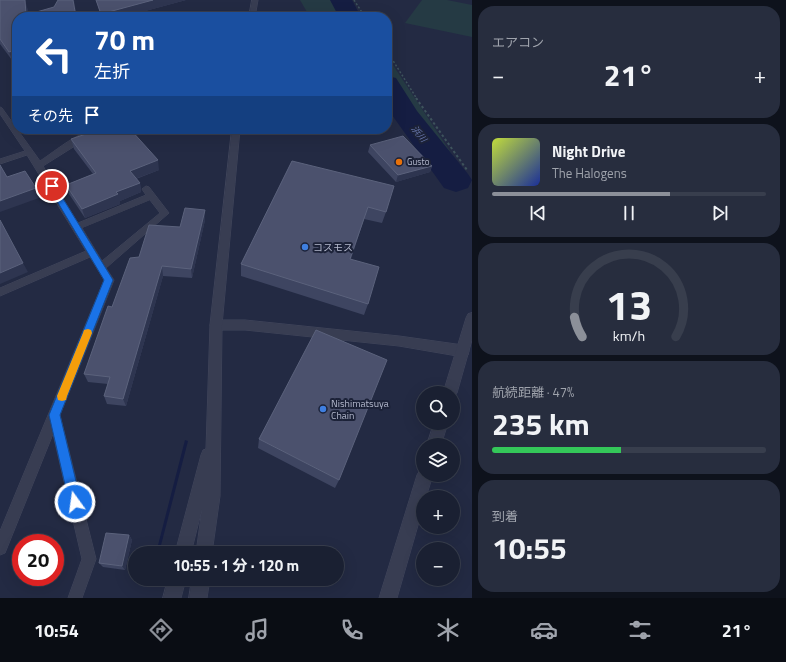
<!DOCTYPE html>
<html lang="ja">
<meta charset="utf-8">
<style>
:root{--surface:#1a2032;--page:#272d3e;--text:#f1f3f6;--muted:#9fa3ac;--line:#383e4d;--accent:#8c9099}
body{margin:0;font-family:"Titillium Web","Noto Sans JP",sans-serif;background:var(--page);color:var(--text);height:100vh;display:flex;flex-direction:column;font-size:15px;white-space:nowrap}
*{box-sizing:border-box;margin:0}
p{font-size:13px;color:var(--muted)}
.icon{flex:none;width:22px;height:22px;fill:none;stroke:currentColor;stroke-width:2;stroke-linecap:round;stroke-linejoin:round}
.map{position:relative;flex:1;overflow:hidden}
.drawer{display:flex;flex-direction:column;gap:6px;padding:6px;background:#0e121c;width:314px}
.drawer>*{flex:none}
.guide{position:absolute;left:12px;top:12px;width:380px;height:122px;border-radius:16px;box-shadow:0 4px 16px #0002,0 0 0 1px var(--line);background:#1a4fa0;color:#fff;overflow:hidden}
.controls{position:absolute;left:416px;top:386px;display:grid;gap:8px}
.controls a{display:grid;place-items:center;width:44px;height:44px;border-radius:50%;background:var(--surface);box-shadow:0 4px 16px #0002,0 0 0 1px var(--line);font-size:20px}
.speed{position:absolute;left:12px;top:534px;display:flex;gap:8px;font-size:20px;font-weight:700;text-align:center}
.speed>*{display:grid;place-content:center;width:52px;height:52px;border-radius:50%;background:var(--surface);box-shadow:0 4px 16px #0002,0 0 0 1px var(--line);line-height:1}
.speed .limit{border:6px solid #d22;background:#fff;color:#111}
.pin{position:absolute;display:grid;place-items:center;width:34px;height:34px;color:#fff;margin:-17px;border:2px solid #fff;border-radius:50%;box-shadow:0 1px 4px #0007}
.me{position:absolute;width:44px;margin:-22px;rotate:346deg;stroke-linejoin:round;filter:drop-shadow(0 0 3px #0008)}
.turn{display:flex;align-items:center;gap:14px;height:84px;padding:0 16px;font-size:18px}
.turn .icon{width:52px;height:52px;stroke-width:2.5}
.turn b{display:block;font-size:28px;line-height:34px}
.then{display:flex;align-items:center;height:38px;padding:0 16px;background:#0003;gap:8px;font-size:15px}
.big{font-size:30px;font-weight:700;line-height:1.1}
.drawer .widget{flex:1;display:flex;flex-direction:column;justify-content:center;gap:6px;min-width:0;padding:0 14px;border-radius:16px;background:var(--page)}
.drawer .dial{align-items:center;gap:0}
.dial svg{height:104px;overflow:visible;fill:none;stroke:var(--line);stroke-width:7;stroke-linecap:round;text-anchor:middle}
.dial text{fill:var(--text);stroke:none}
.song{display:flex;align-items:center;gap:12px}
.cover{width:48px;height:48px;border-radius:6px;background:linear-gradient(135deg,hsl(70 70% 55%),hsl(230 70% 35%))}
.played{height:4px;border-radius:2px;background:linear-gradient(90deg,var(--accent) 65%,var(--line) 65%)}
.keys{display:flex;justify-content:space-around;direction:ltr}
.heat{display:flex;justify-content:space-between;align-items:center;font-size:22px;direction:ltr}
.charge{height:6px;border-radius:3px;background:linear-gradient(90deg,#34c759 47%,var(--line) 0)}
.trip{position:absolute;left:128px;top:546px;width:216px;height:40px;border-radius:20px;background:var(--surface);box-shadow:0 4px 16px #0002,0 0 0 1px var(--line);font-weight:700;line-height:40px;text-align:center}
.dock{display:flex;height:64px;justify-content:space-around;align-items:center;background:#0a0d14;color:var(--muted)}
.dock .icon{width:28px;height:28px}
.dock .on{color:var(--accent)}
.dock b{font-size:18px;color:var(--text)}
main{display:flex;flex:1;min-height:0}
.map>svg:first-child{display:block}
.green{fill:#253a44}
.water{fill:#151d42}
.lines{fill:none;stroke-linecap:round;stroke-linejoin:round}
.river{fill:#151d42;fill-rule:evenodd}
.service-casing{stroke:#41465c;stroke-width:1}
.minor-casing{stroke:#41465c;stroke-width:1}
.tertiary-casing{stroke:#41465c;stroke-width:1}
.path-far1{stroke:#3e535c;stroke-width:1.5;stroke-dasharray:2 2;stroke-linecap:butt}
.path{stroke:#3e535c;stroke-width:2;stroke-dasharray:2.5 2.5;stroke-linecap:butt}
.service{fill:#383d52;fill-rule:evenodd}
.minor{fill:#383d52;fill-rule:evenodd}
.tertiary{fill:#383d52;fill-rule:evenodd}
.wall{fill:#3e4561}
.shaded-wall{fill:#2e3550}
.building{fill:#4b516d;stroke:#5b627c}
.route{fill:#1a73e8;stroke:#114b97}
.slow{fill:#f59e0b}
.food-dot{fill:#e8710a;stroke:#1c2238;stroke-width:1.5}
.shop-dot{fill:#3f7fe0;stroke:#1c2238;stroke-width:1.5}
.labels{text-anchor:middle;stroke-width:4;stroke-linejoin:round;paint-order:stroke}
.far-water-label{font-size:9px;font-style:italic;fill:#6a79af;stroke:#1c2238}
.far-poi-label{font-size:9px;fill:#b4b9cd;stroke:#1c2238;text-anchor:start}
.poi-label{font-size:10px;fill:#b4b9cd;stroke:#1c2238;text-anchor:start}
</style>
<main>
<div class="map">
<svg width="472" height="598" viewBox="0 0 472 598">
<rect width="100%" height="100%" fill="#232a43"/>
<!-- green -->
<path class="green" d="M300,0H350L361,17H340L338,14L307,12Z
M422,0H447L472,5V37L405,23Z
M387,56L463,171L458,178L417,136L387,91Z"/>
<!-- water -->
<path class="water" d="M185,440L188,441L159,553H156Z"/>
<g class="lines">
<!-- river -->
<path class="river" d="M330,0H352L361,17H339Z
M387,76L396,78L417,111L468,174L472,180L468,188L456,192L444,188L387,108Z"/>
<defs>
<path id="service" d="M0,107L2,108L40,161C57,150 80,129 102,129L43,166L78,223L146,195L142,189L146,186L149,187L169,213L106,268L114,280L60,415L96,559L82,598H68L82,559L53,434L5,553L0,555V531L104,280L90,257L0,296V288L86,251L27,155L0,164V159L25,151L0,114ZM150,200L160,213L102,261L82,228Z"/>
<path id="minor" d="M216,320H245L399,336L463,345L468,347L469,351L468,355L463,357L399,346L245,330H216L212,329L210,325L212,321Z"/>
<path id="tertiary" d="M252,0H258L255,17H249Z
M232,129H240L222,325L220,496L212,553H196L202,509L191,553H175L201,455L203,450L206,449L210,325Z
M472,313V340L457,393L453,398V393H443L466,318L468,314Z
M434,423H448L441,445H427Z
M423,468V475H433L426,497H423V508L397,598H379L417,475L420,470Z
M168,579H186L181,598H163Z
M192,579H210L207,598H189Z"/>
</defs>
<!-- service casing -->
<use href="#service" class="service-casing"/>
<!-- minor casing -->
<use href="#minor" class="minor-casing"/>
<!-- tertiary casing -->
<use href="#tertiary" class="tertiary-casing"/>
<!-- path-far1 -->
<path class="path-far1" d="M354,0L365,17
M387,51L417,99"/>
<!-- path -->
<path class="path" d="M416,98L467,170"/>
<!-- service -->
<use href="#service" class="service"/>
<!-- minor -->
<use href="#minor" class="minor"/>
<!-- tertiary -->
<use href="#tertiary" class="tertiary"/>
</g>
<!-- wall -->
<path class="wall" d="M0,0L27,7L28,14L77,17H17V59L12,60L0,44Z
M96,0H186L123,17H101Z
M71,139L159,170L136,179L140,183L141,192L120,201V204L85,218L69,194L66,185L93,174L74,149Z
M370,145L432,166L430,172L396,182L368,152Z
M292,161L386,212L382,223L364,219L351,259L368,304L364,315L241,276V264Z
M205,210V220L192,278L163,276L126,406L107,404L104,396L108,384L88,382L84,374L112,307L139,257Z
M259,439L339,480L335,488L258,448Z
M129,535L132,540L125,570L103,567L99,563Z"/>
<!-- shaded-wall -->
<path class="shaded-wall" d="M25,0L27,7L28,17L26,15Z
M73,0H74L77,17H76Z
M153,0H186L123,17H101V14Z
M17,50V59L12,60L9,52Z
M158,160L159,170L132,180L130,171Z
M432,166L430,172L396,182L398,175Z
M140,183L141,192L120,201V204L85,218L82,209L116,192Z
M36,188L39,198L0,212V201Z
M368,207L347,270L350,259Z
M205,210V220L192,278L191,269Z
M23,263L28,272L0,284V273Z
M162,266L163,276L126,406L123,399Z
M129,535L132,540L125,570L122,566Z"/>
<!-- building -->
<path class="building" d="M0,0H25L26,15L54,7L58,0H73L76,17H17V50L9,52L0,39Z
M96,0H153L101,14Z
M101,129H130L158,160L130,171L140,183L116,192L118,194L82,209L66,185L96,173L71,139Z
M403,136L432,166L398,175L370,145Z
M292,161L394,186L386,212L368,207L350,259L379,267L368,304L241,264Z
M0,165L7,177L25,171L36,188L0,201Z
M185,208L205,210L191,269L162,266L123,399L104,396L110,377L84,374L108,306L112,307L130,258L139,257L149,225L180,227Z
M0,220L23,263L0,273Z
M316,330L387,360L339,480L259,439Z
M106,533L129,535L122,566L99,563Z"/>
<!-- route -->
<path class="route" d="M49,184H54L113,280L60,415L81,502L80,506L75,507L71,506L69,502L49,415L104,280L48,186Z"/>
<!-- slow -->
<path class="slow" d="M88,329L91,330L92,333L67,396L66,400L62,401L58,400L57,396L83,333L84,330Z"/>
<!-- markers -->
<circle class="food-dot" cx="399" cy="162" r="4"/>
<g class="shop-dot">
<circle cx="305" cy="247" r="4"/>
<circle cx="323" cy="409" r="4"/>
</g>
<g class="labels">
<!-- far-water labels -->
<g class="far-water-label">
<text transform="translate(419 134) rotate(52)" y="3">浜川</text>
</g>
<!-- far-poi labels -->
<g class="far-poi-label">
<text x="407" y="165">Gusto</text>
</g>
<!-- poi labels -->
<g class="poi-label">
<text x="313" y="251">コスモス</text>
<text x="331" y="407">Nishimatsuya<tspan x="331" dy="12">Chain</tspan></text>
</g>
</g>
</svg>
<div class="controls">
<a><svg class="icon" aria-label="search" viewBox="0 0 24 24"><circle cx="10" cy="10" r="6"/><path d="M15 15l6 6"/></svg></a>
<a><svg class="icon" aria-label="layers" viewBox="0 0 24 24"><path d="M12 4l9 5-9 5-9-5zM3 14l9 5 9-5"/></svg></a>
<a>+</a>
<a>−</a>
</div>
<div class="speed"><div class="limit">20</div></div>
<div class="pin" style="left:52px;top:186px;background:#d93025"><svg class="icon" aria-label="arrive" viewBox="0 0 24 24"><path d="M6 21V4h12l-3 4 3 4H6"/></svg></div>
<svg class="me" style="left:75px;top:502px" viewBox="-20 -20 40 40"><circle r="17" fill="#1a73e8" stroke="#fff" stroke-width="3"/><path d="M0-11L8 9 0 5-8 9z" fill="#fff"/></svg>
<div class="trip">10:55 · 1 分 · 120 m</div>
<div class="guide">
<div class="turn"><svg class="icon" aria-label="left" viewBox="0 0 24 24"><path d="M17 20v-9H6M10 6l-5 5 5 5"/></svg><div><b>70 m</b>左折</div></div>
<div class="then">その先<svg class="icon" aria-label="arrive" viewBox="0 0 24 24"><path d="M6 21V4h12l-3 4 3 4H6"/></svg></div>
</div>
</div>
<section class="drawer">
<div class="widget"><p>エアコン</p>
<div class="heat"><a>−</a><b class="big">21°</b><a>+</a></div>
</div>
<div class="widget">
<div class="song"><i class="cover"></i><div><b>Night Drive</b><p>The Halogens</p></div></div>
<div class="played"></div>
<div class="keys"><svg class="icon" aria-label="previous" viewBox="0 0 24 24"><path d="M18 5L8 12l10 7zM5 5v14"/></svg><svg class="icon" aria-label="pause" viewBox="0 0 24 24"><path d="M8 5v14M16 5v14"/></svg><svg class="icon" aria-label="next" viewBox="0 0 24 24"><path d="M6 5l10 7-10 7zM19 5v14"/></svg></div>
</div>
<div class="widget dial"><svg viewBox="0 0 100 80">
<path d="M14 69A42 42 0 1 1 86 69"/>
<path d="M14 69A42 42 0 0 1 8 54" stroke="#8c9099"/>
<text x="50" y="56" font-size="32" font-weight="700">13</text>
<text x="50" y="72" font-size="11">km/h</text>
</svg></div>
<div class="widget"><p>航続距離 · 47%</p><b class="big">235 km</b><div class="charge"></div></div>
<div class="widget"><p>到着</p><b class="big">10:55</b></div>
</section>
</main>
<nav class="dock">
<b>10:54</b>
<svg class="icon on" aria-label="directions" viewBox="0 0 24 24"><path d="M12 3l9 9-9 9-9-9zM9 14v-3h6M13 9l2 2-2 2"/></svg>
<svg class="icon" aria-label="music" viewBox="0 0 24 24"><path d="M9 18V5l10-2v13"/><circle cx="6" cy="18" r="3"/><circle cx="16" cy="16" r="3"/></svg>
<svg class="icon" aria-label="phone" viewBox="0 0 24 24"><path d="M5 4h4l2 5-3 2q2 4 5 5l2-3 5 2v4C11 20 4 13 5 4z"/></svg>
<svg class="icon" aria-label="climate" viewBox="0 0 24 24"><path d="M12 3v18M4 7l16 10M4 17L20 7"/></svg>
<svg class="icon" aria-label="car" viewBox="0 0 24 24"><path d="M5 17H2v-5l4-1 3-4h7l3 4 3 1v5h-3M9 17h6M6 11h13"/><circle cx="7" cy="17" r="2"/><circle cx="17" cy="17" r="2"/></svg>
<svg class="icon" aria-label="filters" viewBox="0 0 24 24"><path d="M4 7h16M4 17h16"/><circle cx="9" cy="7" r="2"/><circle cx="15" cy="17" r="2"/></svg>
<b>21°</b>
</nav>
